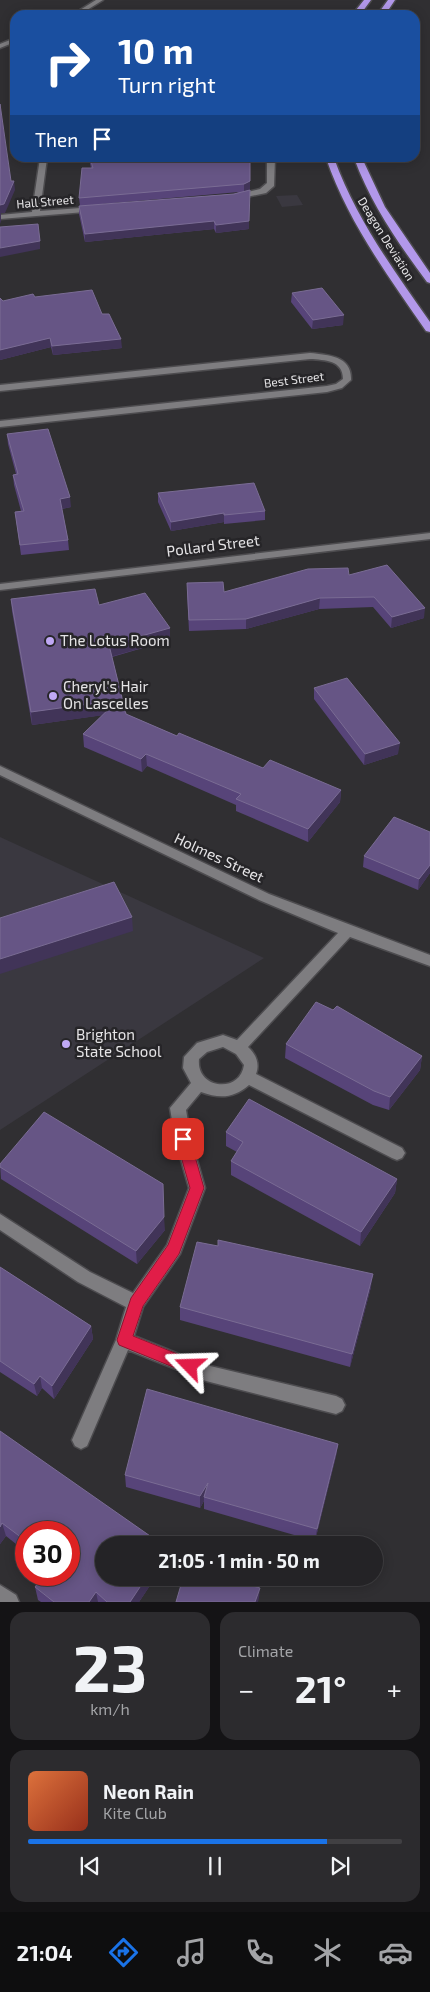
<!DOCTYPE html>
<meta charset="utf-8">
<style>
:root{--surface:#242326;--page:#2c2b2e;--text:#f1f3f6;--muted:#a3a4a7;--line:#414043;--accent:#1a73e8}
body{margin:0;font-family:"Exo 2",sans-serif;background:var(--page);color:var(--text);height:100vh;display:flex;flex-direction:column;font-size:19px;white-space:nowrap}
*{box-sizing:border-box;margin:0}
p{font-size:16px;color:var(--muted)}
.icon{flex:none;width:28px;height:28px;fill:none;stroke:currentColor;stroke-width:2;stroke-linecap:round;stroke-linejoin:round}
.map{position:relative;height:1602px;overflow:hidden}
.details{display:flex;flex-direction:column;gap:10px;padding:10px;background:#141315;flex:1}
.details>*{flex:none}
.hud{position:absolute;left:10px;top:10px;width:410px;height:152px;border-radius:15px;box-shadow:0 2px 12px #0003,0 0 0 1px var(--line);background:#1a4fa0;color:#fff;overflow:hidden}
.speed{position:absolute;left:15px;top:1521px;display:flex;gap:10px;font-size:25px;font-weight:700;text-align:center}
.speed>*{display:grid;place-content:center;width:65px;height:65px;border-radius:50%;background:var(--surface);box-shadow:0 2px 12px #0003,0 0 0 1px var(--line);line-height:1}
.speed .limit{border:8px solid #d22;background:#fff;color:#111}
.pin{position:absolute;display:grid;place-items:center;width:42px;height:42px;color:#fff;margin:-21px;border-radius:10px;box-shadow:0 2px 8px #0006}
.me{position:absolute;width:55px;margin:-28px;rotate:292deg;stroke-linejoin:round;filter:drop-shadow(0 0 4px #0008)}
.turn{display:flex;align-items:center;gap:18px;height:105px;padding:0 25px;font-size:22px}
.turn .icon{width:65px;height:65px;stroke-width:2.5}
.turn b{display:block;font-size:35px;line-height:42px}
.then{display:flex;align-items:center;height:48px;padding:0 25px;background:#0003;gap:10px;font-size:19px}
.big{font-size:38px;font-weight:700;line-height:1.1}
.details .card{flex:1;display:flex;flex-direction:column;justify-content:center;gap:8px;min-width:0;padding:0 18px;border-radius:15px;background:var(--page)}
.details .dial{align-items:center;gap:0}
.dial b{font-size:65px;line-height:1}
.song{display:flex;align-items:center;gap:15px}
.cover{width:60px;height:60px;border-radius:8px;background:linear-gradient(135deg,hsl(20 70% 55%),hsl(10 70% 35%))}
.played{height:5px;border-radius:2px;background:linear-gradient(90deg,var(--accent) 80%,var(--line) 80%)}
.keys{display:flex;justify-content:space-around;direction:ltr}
.heat{display:flex;justify-content:space-between;align-items:center;font-size:28px;direction:ltr}
.details .tiles{flex:1;display:grid;gap:10px;grid-template-columns:1fr 1fr}
.card:last-child{grid-column:span 2}
.trip{position:absolute;left:95px;top:1536px;width:288px;height:50px;border-radius:25px;background:var(--surface);box-shadow:0 2px 12px #0003,0 0 0 1px var(--line);font-weight:700;line-height:50px;text-align:center}
.tab-bar{display:flex;height:80px;justify-content:space-around;align-items:center;background:#0e0e0f;color:var(--muted)}
.tab-bar .icon{width:35px;height:35px}
.tab-bar .active{color:var(--accent)}
.tab-bar b{font-size:22px;color:var(--text)}
.map>svg:first-child{display:block}
.built{fill:#3a3840}
.lines{fill:none;stroke-linecap:round;stroke-linejoin:round}
.minor-casing{stroke:#4d4c4f;stroke-width:3}
.highway-casing{stroke:#4d4c4f;stroke-width:3}
.minor{fill:#7e7d80;fill-rule:evenodd}
.highway{fill:#b298ea;fill-rule:evenodd}
.wall{fill:#574479}
.shaded-wall{fill:#413458}
.building{fill:#665585;stroke:#7a6c94}
.route{fill:#e11d48;stroke:#92132f}
.poi-dot{fill:#bfa8f4;stroke:#262528;stroke-width:2}
.labels{text-anchor:middle;stroke-width:5;stroke-linejoin:round;paint-order:stroke}
.far-street-label{font-size:12px;fill:#e5e4e6;stroke:#262528}
.street-label{font-size:15px;fill:#e5e4e6;stroke:#262528}
.poi-label{font-size:15px;fill:#e5e4e6;stroke:#262528;text-anchor:start}
</style>
<div class="map">
<svg width="430" height="1602" viewBox="0 0 430 1602">
<rect width="100%" height="100%" fill="#302f32"/>
<!-- built -->
<path class="built" d="M297,195L303,205L282,207L276,196Z
M0,837L264,958L0,1130Z"/>
<g class="lines">
<defs>
<path id="minor" d="M96,0H103L79,15H72Z
M15,38V42L0,48V44Z
M40,158H47L40,211L94,207H97V211L0,219V215L32,212Z
M267,158H275L274,186L266,193L231,200V196L260,189L267,183Z
M310,353C329,355 352,356 351,380L342,388L327,392L0,427V421L327,386L336,384L343,379C343,360 325,360 310,359L0,391V385Z
M430,533V539L0,590V584Z
M0,766L269,894L430,955V966L350,937L248,1047C256,1054 260,1064 256,1074L402,1148L405,1153L402,1158L397,1160L392,1158L249,1085C234,1098 220,1099 201,1092L186,1110L191,1139L205,1188L180,1254L143,1307L134,1336L206,1365L336,1396L342,1399L345,1405L342,1411L336,1414L206,1381L128,1350L87,1446L81,1449L75,1446L72,1440L116,1340L126,1307L78,1282L0,1230V1214L90,1272L133,1293L167,1245L189,1188L175,1139L170,1108L191,1083L183,1068L184,1057L197,1043L223,1035L237,1040L338,933L259,900L0,775ZM223,1047L236,1054L244,1065C240,1094 196,1089 199,1059L207,1052Z
M0,1585L16,1595L19,1602H0Z"/>
<path id="highway" d="M364,0H371L360,15H352Z
M388,0H395L385,15H377Z
M326,158H334C356,219 393,269 430,322V332L426,331C388,276 348,222 326,158Z
M354,158H362L385,207L430,273V283L427,282C398,243 371,204 354,158Z"/>
</defs>
<!-- minor casing -->
<use href="#minor" class="minor-casing"/>
<!-- highway casing -->
<use href="#highway" class="highway-casing"/>
<!-- minor -->
<use href="#minor" class="minor"/>
<!-- highway -->
<use href="#highway" class="highway"/>
</g>
<!-- wall -->
<path class="wall" d="M89,158H144L146,161L221,162L218,158H250V189L247,191L249,229L216,233L214,229L85,242L79,214V206L234,194L239,192L80,206L79,198L91,168Z
M292,293L343,325L312,329L291,302Z
M35,297L102,314L122,348L53,355L51,347L0,360V298L3,301Z
M7,434L71,507L62,509L68,540L69,550L21,555L15,512L21,511L14,485L13,475L16,474L8,444Z
M158,493L265,511V520L224,524V522L171,531L158,502Z
M349,575L424,618L391,628L373,607L319,609L246,629L189,631L187,593L224,592Z
M11,599L99,605L170,640L112,657L126,714L177,736L263,768L341,790L340,802L308,842L236,811V805L147,766L142,772L84,747L83,734L103,715L32,725L12,611Z
M314,688L398,754L364,765L314,699Z
M430,832V873L418,890L363,867L364,856Z
M286,1044L422,1056L420,1070L389,1110L373,1105L285,1058Z
M226,1132L397,1179L395,1193L360,1246L231,1175V1161L237,1152L226,1146Z
M0,1164L165,1230L137,1264L1,1179Z
M0,1267L91,1326L93,1339L54,1399L42,1388L37,1396L0,1372Z
M371,1287L350,1367L180,1320V1307Z
M0,1431L104,1578H155L139,1602H41L38,1600L35,1587L69,1575L26,1532V1552L6,1536L0,1544Z
M338,1444L336,1456L315,1541L204,1509V1501L200,1508L126,1487L125,1475Z"/>
<!-- shaded-wall -->
<path class="shaded-wall" d="M14,181L15,190L5,213H1V221L0,224V205Z
M250,181V189L244,192V184Z
M214,221V229L85,242V234Z
M249,221V229L216,233V225Z
M40,241V249L0,257V248Z
M344,315L343,325L312,329L313,320Z
M50,338L51,347L0,360V350Z
M121,339L122,348L53,355L52,346Z
M70,497L71,507L61,509L60,499Z
M224,513V522L171,531V522Z
M320,598L319,609L246,629V619Z
M425,608L424,618L391,628L392,617Z
M170,628V640L110,657L109,645Z
M118,700L119,713L32,725L31,712Z
M400,743L398,754L364,765L365,754Z
M146,754L147,766L142,772L141,759Z
M341,790L340,802L308,842V829Z
M430,865V873L418,890L419,879Z
M132,917L133,931L0,974V959Z
M422,1056L420,1070L389,1110L390,1097Z
M397,1179L395,1193L360,1246L361,1232Z
M164,1217L165,1230L137,1264L136,1251Z
M373,1274L371,1287L350,1367L352,1354Z
M91,1326L93,1339L54,1399L52,1386Z
M40,1376L42,1388L37,1396L34,1384Z
M338,1444L336,1456L315,1541L317,1529Z
M208,1483L204,1497V1501L200,1508V1496Z
M2,1523L6,1536L0,1544V1527Z
M146,1578H155L139,1602H130Z
M260,1588L259,1598L258,1602H255Z
M96,1592L98,1602H89Z"/>
<!-- building -->
<path class="building" d="M0,104L11,181H14L4,204L0,205Z
M90,158H144L146,161L227,162L224,158H250V181L244,184L79,198L82,168H93Z
M250,190L249,221L216,225L214,221L85,234L79,206L234,194Z
M38,224L40,241L0,248V227Z
M322,288L344,315L313,320L292,293Z
M92,290L102,314H109L121,339L52,346L50,338L0,350V298L3,301L33,294L35,297Z
M48,429L70,497L60,499L68,540L20,545L15,512L24,511L13,475L18,474L7,434Z
M254,483L265,511L224,515V513L171,522L158,493Z
M387,565L425,608L392,617L374,597L320,598L246,619L189,620L187,583L223,582L224,592L308,569L348,568L349,575Z
M95,589L99,605L145,593L170,628L109,645L126,714L177,736L179,733L263,768L270,760L341,790L308,829L236,799L241,794L146,754L141,759L83,734L118,700L31,712L11,599Z
M347,678L400,743L365,754L314,688Z
M394,817L430,832V865L419,879L364,856Z
M114,882L132,917L0,959V918Z
M316,1002L333,1010L337,1006L422,1056L390,1097L374,1091L286,1044Z
M249,1099L397,1179L361,1232L231,1161L243,1142L226,1132Z
M44,1112L163,1184L164,1217L136,1251L0,1167V1164Z
M218,1240L373,1274L352,1354L180,1307L197,1242L218,1246Z
M0,1267L91,1326L52,1386L40,1376L34,1384L0,1361Z
M147,1389L338,1444L317,1529L204,1497L208,1483L200,1496L125,1475Z
M0,1431L163,1545H104V1578H146L130,1602H107L96,1592L89,1602H54L35,1587L44,1575H69V1532H26V1541L2,1523L0,1527Z
M183,1578H225L260,1588L255,1602H176Z"/>
<!-- route -->
<path class="route" d="M183,1133L188,1134L190,1139L204,1188L179,1254L143,1306L133,1336L195,1361L198,1366L195,1372L190,1374L119,1345L117,1340L131,1298L168,1245L190,1188L176,1139L178,1134Z"/>
<!-- markers -->
<g class="poi-dot">
<circle cx="50" cy="641" r="5"/>
<circle cx="53" cy="696" r="5"/>
<circle cx="66" cy="1044" r="5"/>
</g>
<g class="labels">
<!-- far-street labels -->
<g class="far-street-label">
<text transform="translate(45 202) rotate(-5)" y="4">Hall Street</text>
<text transform="translate(386 239) rotate(58)" y="4">Deagon Deviation</text>
<text transform="translate(294 380) rotate(-7)" y="4">Best Street</text>
</g>
<!-- street labels -->
<g class="street-label">
<text transform="translate(213 546) rotate(-7)" y="5">Pollard Street</text>
<text transform="translate(219 858) rotate(25)" y="5">Holmes Street</text>
</g>
<!-- poi labels -->
<g class="poi-label">
<text x="60" y="646">The Lotus Room</text>
<text x="63" y="692">Cheryl's Hair<tspan x="63" dy="17">On Lascelles</tspan></text>
<text x="76" y="1040">Brighton<tspan x="76" dy="17">State School</tspan></text>
</g>
</g>
</svg>
<div class="speed"><div class="limit">30</div></div>
<div class="pin" style="left:183px;top:1139px;background:#d93025"><svg class="icon" aria-label="arrive" viewBox="0 0 24 24"><path d="M6 21V4h12l-3 4 3 4H6"/></svg></div>
<svg class="me" style="left:190px;top:1366px" viewBox="-20 -20 40 40"><path d="M0-17L14 15 0 8-14 15z" fill="#e11d48" stroke="#fff" stroke-width="4"/></svg>
<div class="trip">21:05 · 1 min · 50 m</div>
<div class="hud">
<div class="turn"><svg class="icon" aria-label="right" viewBox="0 0 24 24"><path d="M7 20v-9h11M14 6l5 5-5 5"/></svg><div><b>10 m</b>Turn right</div></div>
<div class="then">Then<svg class="icon" aria-label="arrive" viewBox="0 0 24 24"><path d="M6 21V4h12l-3 4 3 4H6"/></svg></div>
</div>
</div>
<section class="details">
<div class="tiles">
<div class="card dial"><b>23</b><p>km/h</p></div>
<div class="card"><p>Climate</p>
<div class="heat"><a>−</a><b class="big">21°</b><a>+</a></div>
</div>
<div class="card">
<div class="song"><i class="cover"></i><div><b>Neon Rain</b><p>Kite Club</p></div></div>
<div class="played"></div>
<div class="keys"><svg class="icon" aria-label="previous" viewBox="0 0 24 24"><path d="M18 5L8 12l10 7zM5 5v14"/></svg><svg class="icon" aria-label="pause" viewBox="0 0 24 24"><path d="M8 5v14M16 5v14"/></svg><svg class="icon" aria-label="next" viewBox="0 0 24 24"><path d="M6 5l10 7-10 7zM19 5v14"/></svg></div>
</div>
</div>
</section>
<nav class="tab-bar">
<b>21:04</b>
<svg class="icon active" aria-label="directions" viewBox="0 0 24 24"><path d="M12 3l9 9-9 9-9-9zM9 14v-3h6M13 9l2 2-2 2"/></svg>
<svg class="icon" aria-label="music" viewBox="0 0 24 24"><path d="M9 18V5l10-2v13"/><circle cx="6" cy="18" r="3"/><circle cx="16" cy="16" r="3"/></svg>
<svg class="icon" aria-label="phone" viewBox="0 0 24 24"><path d="M5 4h4l2 5-3 2q2 4 5 5l2-3 5 2v4C11 20 4 13 5 4z"/></svg>
<svg class="icon" aria-label="climate" viewBox="0 0 24 24"><path d="M12 3v18M4 7l16 10M4 17L20 7"/></svg>
<svg class="icon" aria-label="car" viewBox="0 0 24 24"><path d="M5 17H2v-5l4-1 3-4h7l3 4 3 1v5h-3M9 17h6M6 11h13"/><circle cx="7" cy="17" r="2"/><circle cx="17" cy="17" r="2"/></svg>
</nav>
